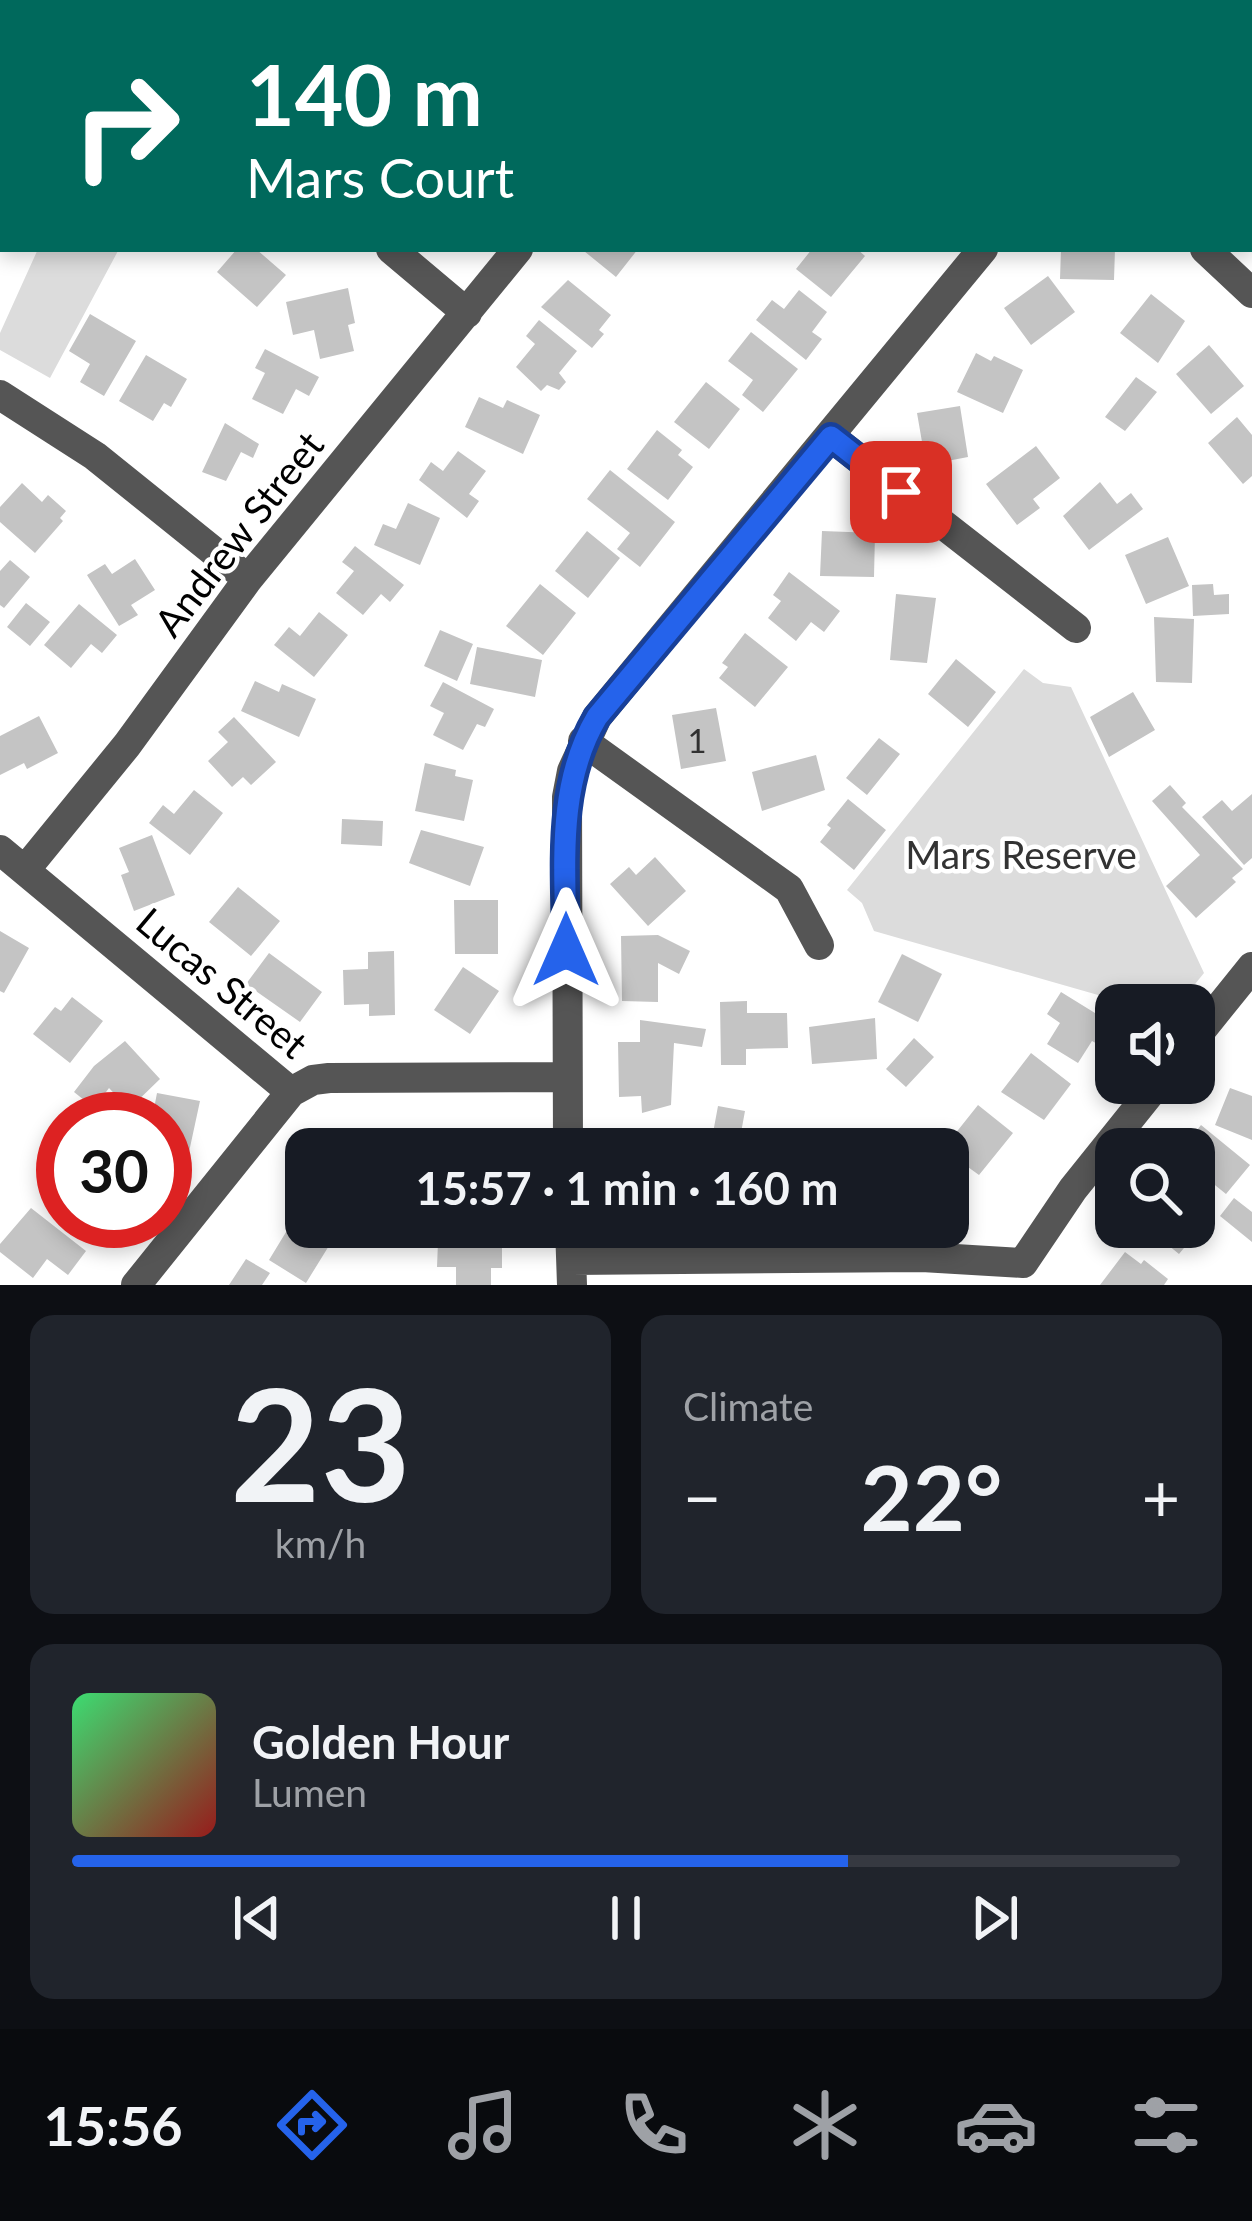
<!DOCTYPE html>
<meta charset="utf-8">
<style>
:root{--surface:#171b24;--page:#20242c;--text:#f1f3f6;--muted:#9ea1a6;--line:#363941;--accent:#2563eb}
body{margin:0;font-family:Lato,sans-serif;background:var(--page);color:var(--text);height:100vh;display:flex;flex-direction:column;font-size:45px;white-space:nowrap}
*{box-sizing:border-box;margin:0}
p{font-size:39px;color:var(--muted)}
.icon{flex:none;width:66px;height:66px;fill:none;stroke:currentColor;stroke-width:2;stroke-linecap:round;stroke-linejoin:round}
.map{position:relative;height:1285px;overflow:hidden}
.drawer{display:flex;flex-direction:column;gap:30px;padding:30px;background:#0d0f14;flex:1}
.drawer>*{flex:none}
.hud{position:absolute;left:0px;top:0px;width:1254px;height:252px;box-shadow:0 6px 18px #0003;background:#00695c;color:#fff;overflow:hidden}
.tools{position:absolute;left:1095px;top:984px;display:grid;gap:24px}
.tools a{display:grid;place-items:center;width:120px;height:120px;border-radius:24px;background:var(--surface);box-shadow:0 6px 18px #0003;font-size:60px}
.speed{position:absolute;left:36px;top:1092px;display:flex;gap:24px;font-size:60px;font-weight:700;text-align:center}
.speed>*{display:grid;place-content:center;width:156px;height:156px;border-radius:50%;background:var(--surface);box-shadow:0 6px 18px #0003;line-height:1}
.speed .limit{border:18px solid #d22;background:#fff;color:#111}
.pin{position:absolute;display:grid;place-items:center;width:102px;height:102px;color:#fff;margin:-51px;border-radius:24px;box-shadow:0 6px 18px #0006}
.me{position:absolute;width:132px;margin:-66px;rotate:0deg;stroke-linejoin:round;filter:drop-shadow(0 0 9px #0008)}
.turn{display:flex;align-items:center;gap:42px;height:252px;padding:0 48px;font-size:54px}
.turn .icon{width:156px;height:156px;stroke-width:2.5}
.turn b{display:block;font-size:84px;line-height:102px}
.big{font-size:90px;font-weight:700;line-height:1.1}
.drawer .tile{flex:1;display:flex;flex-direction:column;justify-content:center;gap:18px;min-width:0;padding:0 42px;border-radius:24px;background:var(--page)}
.drawer .dial{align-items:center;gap:0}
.dial b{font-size:156px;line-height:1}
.song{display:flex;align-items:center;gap:36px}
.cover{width:144px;height:144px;border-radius:18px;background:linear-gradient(135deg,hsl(140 70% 55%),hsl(0 70% 35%))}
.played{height:12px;border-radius:6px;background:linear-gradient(90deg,var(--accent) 70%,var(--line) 70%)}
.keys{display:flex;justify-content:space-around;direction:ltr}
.heat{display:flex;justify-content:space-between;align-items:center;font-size:66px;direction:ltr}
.drawer .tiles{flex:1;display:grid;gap:30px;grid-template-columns:1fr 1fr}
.tile:last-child{grid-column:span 2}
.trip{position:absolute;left:285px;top:1128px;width:684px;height:120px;border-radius:24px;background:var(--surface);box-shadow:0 6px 18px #0003;font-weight:700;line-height:120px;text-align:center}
.dock{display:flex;height:192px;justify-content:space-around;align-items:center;background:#090b0e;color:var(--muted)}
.dock .icon{width:84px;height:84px}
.dock .active{color:var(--accent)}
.dock b{font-size:54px;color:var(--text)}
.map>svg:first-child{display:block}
.green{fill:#dcdcdc}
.building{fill:#c4c4c4}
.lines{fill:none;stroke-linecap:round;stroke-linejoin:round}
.minor{stroke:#555;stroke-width:30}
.route-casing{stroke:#184099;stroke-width:30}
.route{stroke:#2563eb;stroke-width:21}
.labels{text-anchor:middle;stroke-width:9;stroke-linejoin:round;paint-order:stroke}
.number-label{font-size:33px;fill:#313131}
.street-label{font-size:39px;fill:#000;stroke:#fff}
.park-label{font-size:39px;fill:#333;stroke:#fff}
</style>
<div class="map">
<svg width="1252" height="1285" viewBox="0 0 1252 1285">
<rect width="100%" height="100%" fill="#fff"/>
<!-- green -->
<path class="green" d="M38,249H119L50,378L0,350V333Z
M1024,669L1043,683L1071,687L1204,973L1178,1005H1133L874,931L862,903L847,890Z"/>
<!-- building -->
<path class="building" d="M237,249H256L286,275L257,307L217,272Z
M586,249H638L616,277L584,251Z
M812,249H857L865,256L831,297L796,269Z
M1061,249H1115L1114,280L1060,279Z
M1048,276L1075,312L1031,345L1004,308Z
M568,280L611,315L599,330L604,334L592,348L541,307Z
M348,288L355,323L348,325L354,351L320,359L314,330L293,335L286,302Z
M799,290L827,312L812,332L822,339L806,360L756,320L772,300L784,309Z
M1151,294L1185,321L1158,363L1120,333Z
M90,314L136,341L104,396L80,382L90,364L69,351Z
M539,320L577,351L559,373L566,382L559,390L547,385L541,391L516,367L535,344L526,336Z
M751,332L798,369L763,412L742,395L753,380L728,361Z
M1209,345L1244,386L1211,414L1176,374Z
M265,349L319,377L309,396L296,389L283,414L252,399L265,373L255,368Z
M976,353L991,361L994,356L1023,370L1003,413L957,392Z
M146,355L187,379L171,407L164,403L153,421L119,401Z
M1136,377L1157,392L1125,431L1105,417Z
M706,382L740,409L709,449L674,422Z
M479,397L503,408L507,400L540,415L523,454L465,427Z
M960,406L968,457L926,465L917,413Z
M1237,417L1252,435V476L1243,484L1208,443Z
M225,423L259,444L253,458L241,452L226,481L202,472Z
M657,430L682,450L678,455L693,467L668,500L627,469Z
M1036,446L1060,478L1033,499L1040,508L1017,525L986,484Z
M458,451L486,471L469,494L479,501L467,518L419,480L431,462L443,471Z
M610,470L675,522L640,567L617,549L630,533L587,499Z
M1100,482L1117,504L1131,493L1143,509L1089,550L1063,516Z
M22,483L42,502L48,495L66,511L60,518L63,521L35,553L0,522V507Z
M408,503L440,518L420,565L374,545L383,524L396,529Z
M587,531L620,558L588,598L555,571Z
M822,531L875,533L874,577L820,576Z
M1168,537L1189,586L1146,604L1125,555Z
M355,546L404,585L390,602L381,594L363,615L336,593L354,571L342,562Z
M135,559L155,590L131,605L138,615L119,626L87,575L105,564L112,574Z
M10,560L30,577L4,608L0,605V571Z
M789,572L840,611L824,632L811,622L796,641L768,618L781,601L773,595Z
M540,584L576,613L543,655L506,626Z
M1213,584L1214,595L1229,594V614L1193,616L1192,585Z
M896,594L936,598L927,663L890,660Z
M26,603L50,622L30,646L7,627Z
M79,604L117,635L102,653L91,644L71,668L44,645Z
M319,612L348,635L314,677L274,645L289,627L300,636Z
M1154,617L1194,619L1192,683L1156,682Z
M440,630L473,644L457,681L424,666Z
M745,633L788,667L755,707L719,678L728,667L722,663Z
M477,647L542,660L535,697L470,684Z
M956,659L996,692L968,727L928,694Z
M255,681L279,692L282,684L316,699L299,737L241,711Z
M443,682L494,709L485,727L477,724L463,750L433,735L444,713L430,706Z
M1133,692L1155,730L1109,757L1090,717Z
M716,708L726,761L681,769L672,715Z
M39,716L58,753L27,769L24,763L0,775V736Z
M234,717L276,762L251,785L243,777L232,787L208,761L228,742L218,732Z
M879,738L900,754L867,795L846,778Z
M816,755L825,790L762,811L752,772Z
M425,763L456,770L455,776L473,780L464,821L415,811Z
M1170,785L1186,803L1182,807L1243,869L1232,878L1236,882L1196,918L1166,886L1200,855L1152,801Z
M194,790L223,813L190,855L149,823L163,805L174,814Z
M1252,794V858L1244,865L1202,817L1222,800L1232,811Z
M848,799L886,830L854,870L820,842L831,828L827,825Z
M342,819L383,821L382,846L341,844Z
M421,830L484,847L470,886L409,863Z
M152,835L175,895L134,911L121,875L129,872L119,848Z
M655,857L686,891L648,926L610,884L629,867L636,875Z
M238,887L280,921L251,956L209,922Z
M454,900H498V954H455Z
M0,931L29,948L4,993L0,991Z
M658,935L690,951L679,974L658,963V1002L622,1001L621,936Z
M394,951L395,1015L369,1016V1004L344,1005L343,970L368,969V952Z
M269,953L322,992L300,1022L246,984Z
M902,954L942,974L918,1022L878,1002Z
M463,967L499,991L470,1034L434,1010Z
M1061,992L1116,1026L1103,1047L1092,1041L1078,1063L1047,1044L1060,1023L1047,1014Z
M72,997L103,1021L70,1063L33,1034L55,1007L61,1011Z
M747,1001V1013H787L788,1048L746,1049V1065H721L720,1002Z
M875,1018L877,1059L812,1064L809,1027Z
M640,1020L706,1029L702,1047L674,1043L671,1105L642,1113L641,1096L619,1097L618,1042H640Z
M914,1038L934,1057L906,1087L886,1069Z
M125,1041L160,1079L129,1109L109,1088L94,1108L74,1092L94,1066Z
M1031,1053L1071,1084L1044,1120L1001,1092Z
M1230,1088L1252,1096V1140L1215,1125Z
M157,1093L200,1101L189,1152L165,1147V1119H152Z
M978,1105L1013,1133L979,1175L943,1149Z
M718,1106L745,1111L738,1149H710Z
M1201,1125L1250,1165L1226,1194L1200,1173L1194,1181V1149H1182Z
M642,1130L658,1149H618Z
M440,1139V1149H387L386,1140Z
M1234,1198L1252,1212V1242L1220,1216Z
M1194,1199L1212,1214L1179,1254L1146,1227H1194Z
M31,1208L86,1251L68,1275L47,1259L33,1278L0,1252V1244Z
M297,1214L306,1219V1227H319L335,1236L306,1283L269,1260Z
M438,1242L502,1243V1268H491V1285H456V1267H437Z
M1125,1252L1141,1264L1144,1260L1168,1279L1164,1285H1100Z
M246,1259L270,1273L262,1285H229Z"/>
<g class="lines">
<!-- minor -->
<path class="minor" d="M629,0V3
M76,3L78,0
M655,3L681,0
M1181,3L1184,0
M391,249L467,313
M1205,249L1252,293
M0,395L95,456L248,579
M831,437L1076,628
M583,741L789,889L819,945
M0,850L291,1092L313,1080L329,1078L565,1077
M25,870L127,745L248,579L518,249
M1194,1039L1252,967
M568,1149L567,797L572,771L597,717L983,249
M570,1227L572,1285
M572,1260L922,1257L1023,1263L1073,1189L1158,1083
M136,1285L291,1092"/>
</g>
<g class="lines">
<defs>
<path id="route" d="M566,950C566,871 555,788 597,717L831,437L901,492"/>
</defs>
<!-- route casing -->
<use href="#route" class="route-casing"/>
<!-- route -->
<use href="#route" class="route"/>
</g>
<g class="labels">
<!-- number labels -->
<g class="number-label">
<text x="697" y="753">1</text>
</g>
<!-- street labels -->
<g class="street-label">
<text transform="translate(239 534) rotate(-52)" y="14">Andrew Street</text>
<text transform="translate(222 983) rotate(40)" y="14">Lucas Street</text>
</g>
<!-- park labels -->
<g class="park-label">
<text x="1021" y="869">Mars Reserve</text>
</g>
</g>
</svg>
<div class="tools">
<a><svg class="icon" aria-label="sound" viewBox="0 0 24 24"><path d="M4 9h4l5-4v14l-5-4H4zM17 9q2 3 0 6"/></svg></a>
<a><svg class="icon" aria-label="search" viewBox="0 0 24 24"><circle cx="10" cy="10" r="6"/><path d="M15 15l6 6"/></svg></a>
</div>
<div class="speed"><div class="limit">30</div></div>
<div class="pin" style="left:901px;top:492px;background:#d93025"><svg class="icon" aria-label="arrive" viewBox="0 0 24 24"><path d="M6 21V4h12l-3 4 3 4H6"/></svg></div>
<svg class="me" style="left:566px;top:950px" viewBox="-20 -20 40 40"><path d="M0-17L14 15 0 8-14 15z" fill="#2563eb" stroke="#fff" stroke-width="4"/></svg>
<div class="trip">15:57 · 1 min · 160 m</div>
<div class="hud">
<div class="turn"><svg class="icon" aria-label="right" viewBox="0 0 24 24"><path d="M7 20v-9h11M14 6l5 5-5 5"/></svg><div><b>140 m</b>Mars Court</div></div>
</div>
</div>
<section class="drawer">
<div class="tiles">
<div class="tile dial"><b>23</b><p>km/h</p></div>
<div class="tile"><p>Climate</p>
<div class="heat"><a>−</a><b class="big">22°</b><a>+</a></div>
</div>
<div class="tile">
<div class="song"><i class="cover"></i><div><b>Golden Hour</b><p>Lumen</p></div></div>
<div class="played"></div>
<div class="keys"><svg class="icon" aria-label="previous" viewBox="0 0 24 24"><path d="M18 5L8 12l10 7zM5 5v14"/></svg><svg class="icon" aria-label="pause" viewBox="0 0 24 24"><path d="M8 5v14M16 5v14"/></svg><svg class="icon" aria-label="next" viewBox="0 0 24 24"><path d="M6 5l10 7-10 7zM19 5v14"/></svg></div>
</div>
</div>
</section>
<nav class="dock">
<b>15:56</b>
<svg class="icon active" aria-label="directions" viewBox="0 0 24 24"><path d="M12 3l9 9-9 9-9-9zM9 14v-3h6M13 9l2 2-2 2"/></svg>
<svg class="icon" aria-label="music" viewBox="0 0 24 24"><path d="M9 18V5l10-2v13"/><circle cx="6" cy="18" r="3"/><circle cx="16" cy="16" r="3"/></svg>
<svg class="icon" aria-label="phone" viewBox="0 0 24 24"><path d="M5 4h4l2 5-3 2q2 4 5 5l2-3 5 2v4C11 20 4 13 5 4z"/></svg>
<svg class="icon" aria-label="climate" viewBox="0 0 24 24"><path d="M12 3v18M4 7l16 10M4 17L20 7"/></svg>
<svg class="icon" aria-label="car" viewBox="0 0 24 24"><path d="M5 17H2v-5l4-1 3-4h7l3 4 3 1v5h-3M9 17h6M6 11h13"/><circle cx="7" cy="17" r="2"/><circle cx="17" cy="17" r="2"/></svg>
<svg class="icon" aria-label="filters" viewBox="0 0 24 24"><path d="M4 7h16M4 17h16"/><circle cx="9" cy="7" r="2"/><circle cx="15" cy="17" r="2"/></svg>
</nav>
